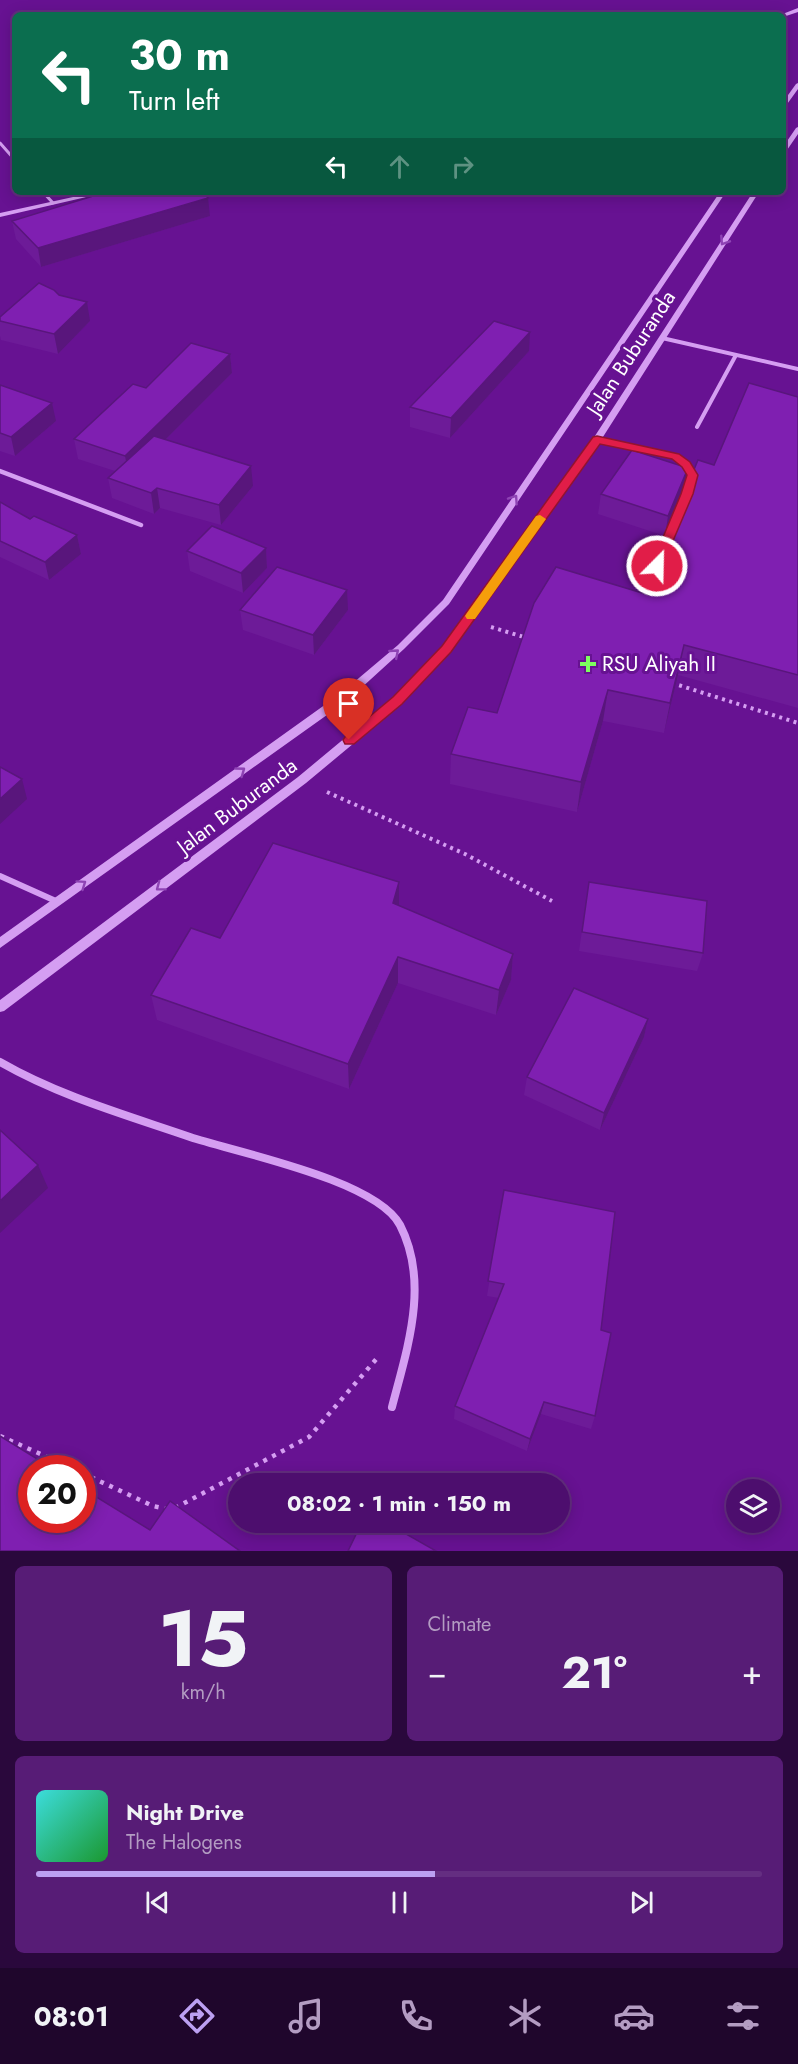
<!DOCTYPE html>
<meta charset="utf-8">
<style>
:root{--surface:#4d0e6e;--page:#571c76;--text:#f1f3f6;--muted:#b39cc2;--line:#642e81;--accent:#bca0f2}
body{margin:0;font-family:Jost,sans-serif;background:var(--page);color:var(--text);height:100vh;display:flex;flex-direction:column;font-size:22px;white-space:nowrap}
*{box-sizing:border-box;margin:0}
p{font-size:20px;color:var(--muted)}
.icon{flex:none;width:33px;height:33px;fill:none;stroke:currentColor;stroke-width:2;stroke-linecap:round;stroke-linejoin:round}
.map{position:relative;height:1551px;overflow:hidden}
.drawer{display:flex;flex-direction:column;gap:15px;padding:15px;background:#2a083c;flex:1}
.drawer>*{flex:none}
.hud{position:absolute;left:12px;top:12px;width:774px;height:183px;border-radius:9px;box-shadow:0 3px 15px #0003,0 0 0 2px var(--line);background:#0b6e4f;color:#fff;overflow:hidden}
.fabs{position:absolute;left:726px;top:1479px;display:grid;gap:12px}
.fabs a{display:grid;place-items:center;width:54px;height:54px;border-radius:50%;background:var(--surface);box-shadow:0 3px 15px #0003,0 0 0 2px var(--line);font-size:30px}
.speed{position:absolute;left:18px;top:1455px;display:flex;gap:12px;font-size:30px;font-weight:700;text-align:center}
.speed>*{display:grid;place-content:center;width:78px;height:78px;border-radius:50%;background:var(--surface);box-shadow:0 3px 15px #0003,0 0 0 2px var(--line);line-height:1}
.speed .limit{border:9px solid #d22;background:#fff;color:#111}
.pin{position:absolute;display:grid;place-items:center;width:51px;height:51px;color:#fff;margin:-62px -26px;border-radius:50% 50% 50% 0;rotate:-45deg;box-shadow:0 0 6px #0007}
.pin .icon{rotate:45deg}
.me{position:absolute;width:66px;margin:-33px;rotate:23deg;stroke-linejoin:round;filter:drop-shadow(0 0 4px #0008)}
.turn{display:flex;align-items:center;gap:21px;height:126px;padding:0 18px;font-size:27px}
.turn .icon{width:78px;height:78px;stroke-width:2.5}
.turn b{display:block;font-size:42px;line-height:51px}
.lanes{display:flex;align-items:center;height:57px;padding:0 18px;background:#0003;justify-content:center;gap:30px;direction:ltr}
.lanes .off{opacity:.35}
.big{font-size:45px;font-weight:700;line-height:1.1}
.drawer .tile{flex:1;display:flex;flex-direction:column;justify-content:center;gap:9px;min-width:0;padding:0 21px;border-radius:9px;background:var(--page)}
.drawer .dial{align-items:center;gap:0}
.dial b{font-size:78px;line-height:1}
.song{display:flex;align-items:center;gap:18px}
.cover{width:72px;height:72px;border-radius:9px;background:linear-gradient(135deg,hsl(180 70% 55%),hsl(130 70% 35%))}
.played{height:6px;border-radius:3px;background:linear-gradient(90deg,var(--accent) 55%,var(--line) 55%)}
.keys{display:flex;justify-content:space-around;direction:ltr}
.heat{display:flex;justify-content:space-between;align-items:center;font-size:33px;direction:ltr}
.drawer .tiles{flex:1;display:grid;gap:15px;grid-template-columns:1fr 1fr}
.tile:last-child{grid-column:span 2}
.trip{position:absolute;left:228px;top:1473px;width:342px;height:60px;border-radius:30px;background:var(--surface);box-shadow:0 3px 15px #0003,0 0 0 2px var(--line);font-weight:700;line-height:60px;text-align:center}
.tab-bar{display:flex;height:96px;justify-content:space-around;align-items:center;background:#1f062c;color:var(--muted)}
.tab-bar .icon{width:42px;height:42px}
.tab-bar .on{color:var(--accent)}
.tab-bar b{font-size:27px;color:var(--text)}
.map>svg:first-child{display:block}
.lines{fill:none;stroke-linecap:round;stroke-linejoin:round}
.path-far1{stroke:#d59ef2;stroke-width:4;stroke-dasharray:3 4.5;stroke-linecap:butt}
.path{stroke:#d59ef2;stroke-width:4.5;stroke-dasharray:4 6;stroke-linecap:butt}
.service-far1{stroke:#d59ef2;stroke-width:3}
.service{stroke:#d59ef2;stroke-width:4}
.minor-far2{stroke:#d59ef2;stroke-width:4.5}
.minor-far1{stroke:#d59ef2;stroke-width:6}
.minor{stroke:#d59ef2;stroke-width:8}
.tertiary{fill:#d59ef2;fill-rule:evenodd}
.wall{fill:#6d1b98}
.shaded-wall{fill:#59167c}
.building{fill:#7f1fb1;stroke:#59167c;stroke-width:1.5}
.oneway{stroke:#8e43b4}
.route{fill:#e11d48;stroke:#92132f;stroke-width:1.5}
.slow{fill:#f59e0b}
.poi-dot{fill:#7dff5f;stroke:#671292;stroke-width:2}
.labels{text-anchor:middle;stroke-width:6;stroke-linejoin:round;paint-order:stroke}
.street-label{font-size:21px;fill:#fff;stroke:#671292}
.poi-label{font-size:21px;fill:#fff;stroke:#671292;text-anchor:start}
</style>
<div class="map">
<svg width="798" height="1551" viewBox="0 0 798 1551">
<rect width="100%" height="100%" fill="#671292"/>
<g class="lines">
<!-- path-far1 -->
<path class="path-far1" d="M491,627L527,638
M672,683L798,723
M327,792L465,854L552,901"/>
<!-- path -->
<path class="path" d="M0,1436L72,1468
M82,1473L153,1506L167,1509
M175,1508L309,1437L379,1356"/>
<!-- service-far1 -->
<path class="service-far1" d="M0,143L15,160
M43,192L53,203"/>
<!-- service -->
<path class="service" d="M662,338L798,369
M697,427L736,355
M597,440L675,457C684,462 693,469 691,480
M649,584L678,516"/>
<!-- minor-far2 -->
<path class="minor-far2" d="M0,471L141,525"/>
<!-- minor-far1 -->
<path class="minor-far1" d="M0,876L58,902"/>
<!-- minor -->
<path class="minor" d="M0,1062C59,1096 126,1115 190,1137C239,1153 376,1180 400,1225C430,1283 407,1349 392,1407"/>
<!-- tertiary -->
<path class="tertiary" d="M798,8V12L783,17V15H780Z
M798,83V89L785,107L783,108V102L796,84Z
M798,127V134L785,153L783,154V147L796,128Z
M96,192H108L0,217V213Z
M720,192H726L449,604L404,649L348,700L0,948V937L340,694L398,645L443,600Z
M753,192H759L601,440L449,651L401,704L306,783L4,1011L0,1012V1000L298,777L393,698L443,647L593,439Z"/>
</g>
<!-- wall -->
<path class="wall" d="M88,192H202L210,216L41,267L16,239L12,221L89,197Z
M59,295L90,321L58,354L1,340L0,336V317Z
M529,351L450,438L410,427V407Z
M230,354L232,373L166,439L253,486L221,525L160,508L154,514L112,498L108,478L115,471L78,459L74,439L146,388Z
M0,385L56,421L15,456L0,451Z
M798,397V708L678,675L664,733L603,721L577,812L450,784L451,754L497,713L649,595L673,536L678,508L714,465Z
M688,468L684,488L665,536L598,514L601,494Z
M0,502L30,519L77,535L81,554L49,580L0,557Z
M266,548L267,568L243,593L190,571L187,551Z
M240,610H348L314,655L243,630Z
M589,882L703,953L697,971L579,951Z
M399,906L513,954L511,980L496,1015L398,983L349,1089L157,1020L151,995L220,938Z
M648,1019L644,1037L600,1130L524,1095L527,1077Z
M504,1190L601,1330L595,1416L591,1429L541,1414L527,1451L454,1419L455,1406L499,1298L487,1296Z"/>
<!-- shaded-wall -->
<path class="shaded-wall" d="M208,198L210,216L41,267L38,248Z
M87,302L90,321L58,354L54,334Z
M530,332L529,351L450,438L451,418Z
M230,354L232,373L129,476L125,456Z
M52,403L56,421L15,456L11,437Z
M251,466L253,486L221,525L219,505Z
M688,468L684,488L665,536L668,516Z
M157,488L160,508L154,514L151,493Z
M77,535L81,554L49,580L45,562Z
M266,548L267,568L243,593L241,573Z
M347,590L348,610L314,655L313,635Z
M684,645L678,675L664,733L670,703Z
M608,690L603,721L577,812L581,782Z
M22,779L27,799L0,824V799Z
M399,882V908L393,903Z
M513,954L511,980L496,1015L499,990Z
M398,957V983L349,1089L348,1064Z
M648,1019L644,1037L600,1130L604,1113Z
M38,1165L48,1188L0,1233V1201Z
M544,1402L541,1414L527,1451L530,1439Z"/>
<!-- building -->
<path class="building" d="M98,192H202L208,198L38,248L12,221L100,194Z
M39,283L54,290L59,295L87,302L54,334L0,321V317Z
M494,321L530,332L451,418L410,407Z
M191,343L230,354L125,456L74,439L133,384L146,388Z
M749,383L798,397V675L684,645L670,703L608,690L581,782L451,754L468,707L497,713L534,603L556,567L649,595L684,510L678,508L698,460L714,465Z
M0,385L52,403L11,437L0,433Z
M154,436L251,466L219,505L157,488L151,493L108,478Z
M632,450L688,468L668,516L601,494Z
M0,502L30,519L34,516L77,535L45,562L0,541Z
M212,526L266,548L241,573L187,551Z
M277,567L347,590L313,635L240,610Z
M0,767L22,779L0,799Z
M273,843L399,882L393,903L513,954L499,990L398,957L348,1064L151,995L191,928L220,938Z
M589,882L707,901L703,953L582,932Z
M574,988L648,1019L604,1113L527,1077Z
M0,1130L38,1165L0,1201Z
M504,1190L615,1212L601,1330L611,1333L595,1416L544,1402L530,1439L455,1406L504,1284L488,1281Z
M0,1436L52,1468H32V1520H82V1488L150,1530L170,1501L240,1551H0Z
M362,1522H385L436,1551H348Z"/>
<!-- one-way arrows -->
<defs><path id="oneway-chevron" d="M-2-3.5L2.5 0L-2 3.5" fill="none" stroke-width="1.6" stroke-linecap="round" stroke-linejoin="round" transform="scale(1.5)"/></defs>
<g class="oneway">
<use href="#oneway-chevron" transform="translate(724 241) rotate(123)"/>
<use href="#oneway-chevron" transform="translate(514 499) rotate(-56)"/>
<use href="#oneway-chevron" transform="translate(395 653) rotate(-41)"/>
<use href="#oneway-chevron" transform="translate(241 771) rotate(-36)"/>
<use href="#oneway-chevron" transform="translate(82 884) rotate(-35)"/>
<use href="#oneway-chevron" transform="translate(160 887) rotate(143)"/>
</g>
<!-- route -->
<path class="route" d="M597,436L679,454L690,462L698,475L693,494L661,569H653L651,566L681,494L687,475L682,467L672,459L600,444L451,652L402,704L354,744H345L343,740L345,737L393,697L442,646L593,437Z"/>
<!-- slow -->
<path class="slow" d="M540,515L546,519L475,619H467L465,616L467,613L536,516Z"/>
<!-- markers -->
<path class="poi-dot" d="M585 655h6v6h6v6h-6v6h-6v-6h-6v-6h6z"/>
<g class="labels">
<!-- street labels -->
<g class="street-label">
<text transform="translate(631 353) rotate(-57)" y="7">Jalan Buburanda</text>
<text transform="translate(237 806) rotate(-37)" y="7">Jalan Buburanda</text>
</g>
<!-- poi labels -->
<g class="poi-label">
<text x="602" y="671">RSU Aliyah II</text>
</g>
</g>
</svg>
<div class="fabs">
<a><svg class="icon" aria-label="layers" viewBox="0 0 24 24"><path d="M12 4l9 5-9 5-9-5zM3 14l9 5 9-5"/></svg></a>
</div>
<div class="speed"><div class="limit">20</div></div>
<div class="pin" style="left:349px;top:740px;background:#d93025"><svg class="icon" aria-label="arrive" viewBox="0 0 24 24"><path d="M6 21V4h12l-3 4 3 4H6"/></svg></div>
<svg class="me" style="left:657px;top:566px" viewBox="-20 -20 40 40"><circle r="17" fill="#e11d48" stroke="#fff" stroke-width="3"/><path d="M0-11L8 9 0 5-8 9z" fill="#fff"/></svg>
<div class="trip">08:02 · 1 min · 150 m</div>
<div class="hud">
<div class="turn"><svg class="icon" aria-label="left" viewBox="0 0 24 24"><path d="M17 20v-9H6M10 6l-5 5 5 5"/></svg><div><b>30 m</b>Turn left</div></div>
<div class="lanes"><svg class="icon" aria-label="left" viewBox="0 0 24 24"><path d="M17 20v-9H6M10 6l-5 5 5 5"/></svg><svg class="icon off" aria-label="ahead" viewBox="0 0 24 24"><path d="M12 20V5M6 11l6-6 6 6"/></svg><svg class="icon off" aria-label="right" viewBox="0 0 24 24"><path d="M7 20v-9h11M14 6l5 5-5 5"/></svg></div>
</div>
</div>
<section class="drawer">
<div class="tiles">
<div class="tile dial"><b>15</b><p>km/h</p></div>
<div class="tile"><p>Climate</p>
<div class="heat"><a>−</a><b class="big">21°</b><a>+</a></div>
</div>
<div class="tile">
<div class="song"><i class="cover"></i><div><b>Night Drive</b><p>The Halogens</p></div></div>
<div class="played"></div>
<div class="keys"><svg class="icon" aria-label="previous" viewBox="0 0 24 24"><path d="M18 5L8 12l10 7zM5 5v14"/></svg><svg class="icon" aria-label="pause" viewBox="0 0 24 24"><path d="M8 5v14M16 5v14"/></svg><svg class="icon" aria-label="next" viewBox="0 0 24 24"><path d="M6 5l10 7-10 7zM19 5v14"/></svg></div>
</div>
</div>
</section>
<nav class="tab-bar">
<b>08:01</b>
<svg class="icon on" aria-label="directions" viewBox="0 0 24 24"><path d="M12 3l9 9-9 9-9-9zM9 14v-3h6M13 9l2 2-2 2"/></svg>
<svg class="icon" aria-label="music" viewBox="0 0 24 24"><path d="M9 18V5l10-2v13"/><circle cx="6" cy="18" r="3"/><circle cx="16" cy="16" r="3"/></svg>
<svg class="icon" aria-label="phone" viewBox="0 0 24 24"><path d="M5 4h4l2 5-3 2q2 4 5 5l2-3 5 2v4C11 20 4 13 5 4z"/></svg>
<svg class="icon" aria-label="climate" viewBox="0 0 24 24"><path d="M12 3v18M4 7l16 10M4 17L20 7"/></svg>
<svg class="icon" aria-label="car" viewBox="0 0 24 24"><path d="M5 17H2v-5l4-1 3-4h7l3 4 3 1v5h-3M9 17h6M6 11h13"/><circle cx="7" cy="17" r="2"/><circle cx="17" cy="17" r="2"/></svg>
<svg class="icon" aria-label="filters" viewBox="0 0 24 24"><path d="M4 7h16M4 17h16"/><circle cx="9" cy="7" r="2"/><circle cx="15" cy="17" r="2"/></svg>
</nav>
